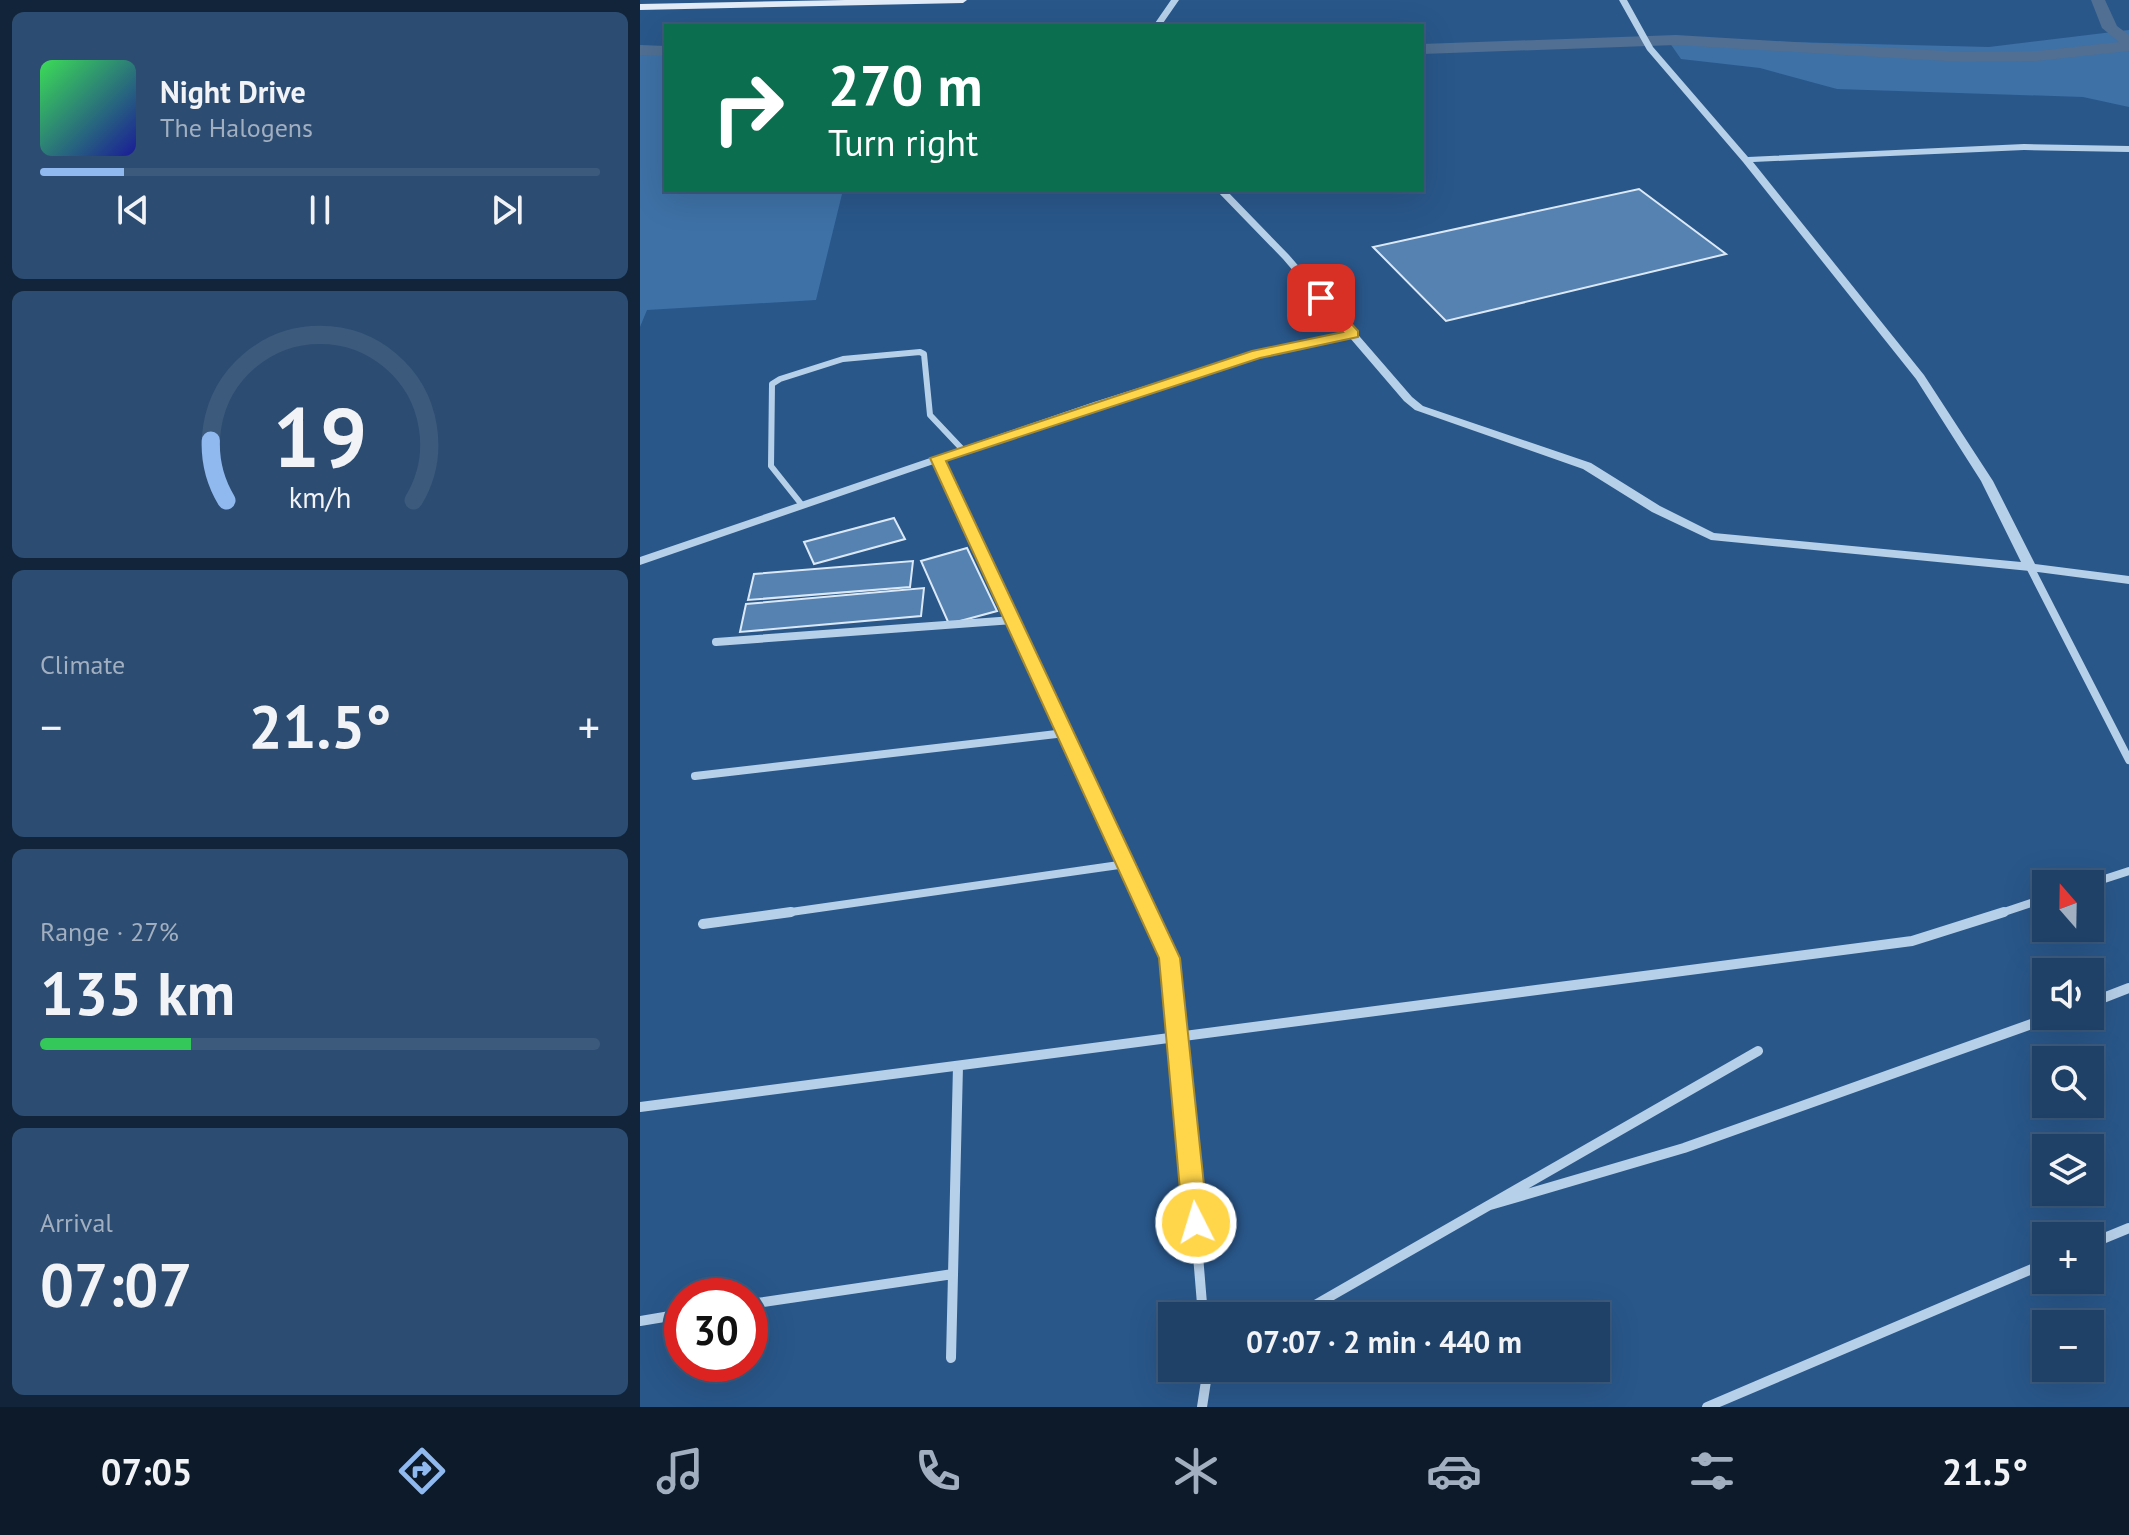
<!DOCTYPE html>
<meta charset="utf-8">
<style>
:root{--surface:#1f4168;--page:#2c4c71;--text:#f1f3f6;--muted:#a1afc0;--line:#3c5a7c;--accent:#90b9f0}
body{margin:0;font-family:"PT Sans",sans-serif;background:var(--page);color:var(--text);height:100vh;display:flex;flex-direction:column;font-size:30px;white-space:nowrap}
*{box-sizing:border-box;margin:0}
p{font-size:26px;color:var(--muted)}
.icon{flex:none;width:44px;height:44px;fill:none;stroke:currentColor;stroke-width:2;stroke-linecap:round;stroke-linejoin:round}
.map{position:relative;flex:1;overflow:hidden}
.panel{display:flex;flex-direction:column;gap:12px;padding:12px;background:#112439;width:640px}
.panel>*{flex:none}
.top-card{position:absolute;left:24px;top:24px;width:760px;height:168px;border-radius:0px;box-shadow:0 8px 32px #0002,0 0 0 2px var(--line);background:#0b6e4f;color:#fff;overflow:hidden}
.needle{width:52px;rotate:340deg}
.buttons{position:absolute;left:1392px;top:870px;display:grid;gap:16px}
.buttons a{display:grid;place-items:center;width:72px;height:72px;border-radius:0px;background:var(--surface);box-shadow:0 8px 32px #0002,0 0 0 2px var(--line);font-size:40px}
.speed{position:absolute;left:24px;top:1278px;display:flex;gap:16px;font-size:40px;font-weight:700;text-align:center}
.speed>*{display:grid;place-content:center;width:104px;height:104px;border-radius:50%;background:var(--surface);box-shadow:0 8px 32px #0002,0 0 0 2px var(--line);line-height:1}
.speed .limit{border:12px solid #d22;background:#fff;color:#111}
.pin{position:absolute;display:grid;place-items:center;width:68px;height:68px;color:#fff;margin:-34px;border-radius:16px;box-shadow:0 4px 12px #0006}
.me{position:absolute;width:88px;margin:-44px;rotate:355deg;stroke-linejoin:round;filter:drop-shadow(0 0 6px #0008)}
.turn{display:flex;align-items:center;gap:28px;height:168px;padding:0 32px;font-size:36px}
.turn .icon{width:104px;height:104px;stroke-width:2.5}
.turn b{display:block;font-size:56px;line-height:68px}
.big{font-size:60px;font-weight:800;line-height:1.1}
.panel .tile{flex:1;display:flex;flex-direction:column;justify-content:center;gap:12px;min-width:0;padding:0 28px;border-radius:12px;background:var(--page)}
.panel .dial{align-items:center;gap:0}
.dial svg{height:208px;overflow:visible;fill:none;stroke:var(--line);stroke-width:7;stroke-linecap:round;text-anchor:middle}
.dial text{fill:var(--text);stroke:none}
.song{display:flex;align-items:center;gap:24px}
.cover{width:96px;height:96px;border-radius:12px;background:linear-gradient(135deg,hsl(130 70% 55%),hsl(240 70% 35%))}
.played{height:8px;border-radius:4px;background:linear-gradient(90deg,var(--accent) 15%,var(--line) 15%)}
.keys{display:flex;justify-content:space-around;direction:ltr}
.heat{display:flex;justify-content:space-between;align-items:center;font-size:44px;direction:ltr}
.charge{height:12px;border-radius:6px;background:linear-gradient(90deg,#34c759 27%,var(--line) 0)}
.trip{position:absolute;left:518px;top:1302px;width:452px;height:80px;border-radius:0px;background:var(--surface);box-shadow:0 8px 32px #0002,0 0 0 2px var(--line);font-weight:800;line-height:80px;text-align:center}
.tabs{display:flex;height:128px;justify-content:space-around;align-items:center;background:#0c1a2a;color:var(--muted)}
.tabs .icon{width:56px;height:56px}
.tabs .current{color:var(--accent)}
.tabs b{font-size:36px;color:var(--text)}
main{display:flex;flex:1;min-height:0}
.map>svg:first-child{display:block}
.green{fill:#3e71a6}
.lines{fill:none;stroke-linecap:round;stroke-linejoin:round}
.canal{fill:#506f92;fill-rule:evenodd}
.building{fill:#5682b2;stroke:#dbe9f7;stroke-width:2}
.minor-far2{stroke:#b7d0e9;stroke-width:6}
.minor-far1{stroke:#b7d0e9;stroke-width:8}
.minor{stroke:#b7d0e9;stroke-width:10}
.tertiary{fill:#b7d0e9;fill-rule:evenodd}
.secondary{fill:#e1ecf8;fill-rule:evenodd}
.route{fill:#ffd54a;stroke:#a68a30;stroke-width:2}
</style>
<main>
<section class="panel">
<div class="tile">
<div class="song"><i class="cover"></i><div><b>Night Drive</b><p>The Halogens</p></div></div>
<div class="played"></div>
<div class="keys"><svg class="icon" aria-label="previous" viewBox="0 0 24 24"><path d="M18 5L8 12l10 7zM5 5v14"/></svg><svg class="icon" aria-label="pause" viewBox="0 0 24 24"><path d="M8 5v14M16 5v14"/></svg><svg class="icon" aria-label="next" viewBox="0 0 24 24"><path d="M6 5l10 7-10 7zM19 5v14"/></svg></div>
</div>
<div class="tile dial"><svg viewBox="0 0 100 80">
<path d="M14 69A42 42 0 1 1 86 69"/>
<path d="M14 69A42 42 0 0 1 8 46" stroke="#90b9f0"/>
<text x="50" y="56" font-size="32" font-weight="700">19</text>
<text x="50" y="72" font-size="11">km/h</text>
</svg></div>
<div class="tile"><p>Climate</p>
<div class="heat"><a>−</a><b class="big">21.5°</b><a>+</a></div>
</div>
<div class="tile"><p>Range · 27%</p><b class="big">135 km</b><div class="charge"></div></div>
<div class="tile"><p>Arrival</p><b class="big">07:07</b></div>
</section>
<div class="map">
<svg width="1489" height="1407" viewBox="0 0 1489 1407">
<rect width="100%" height="100%" fill="#29578a"/>
<!-- green -->
<path class="green" d="M1489,30V107L1443,97L1197,89L1120,68L1041,59L1027,39L1349,47Z
M26,46V190H203L176,300L7,310L0,327V47Z"/>
<g class="lines">
<!-- canal -->
<path class="canal" d="M1451,0H1465L1477,26L1489,35V51L1397,61L1322,62L1036,45L782,54V44L1036,35L1322,52L1397,51L1479,42L1462,28Z
M0,45L26,46V56L0,55Z"/>
</g>
<!-- building -->
<path class="building" d="M999,189L1086,254L806,321L733,247Z
M254,518L265,539L174,564L164,542Z
M327,548L357,611L309,624L281,561Z
M273,561L270,587L108,600L114,574Z
M284,588L281,616L100,632L106,604Z"/>
<g class="lines">
<!-- minor-far2 -->
<path class="minor-far2" d="M298,458L331,530
M162,505L131,466L132,384L140,379L203,359L280,352L284,354L290,415L323,450"/>
<!-- minor-far1 -->
<path class="minor-far1" d="M330,528L508,914
M1390,567L1489,760
M76,642L373,620
M55,776L425,733
M1449,884L1489,871
M137,914L486,864
M1358,914L1406,898"/>
<!-- minor -->
<path class="minor" d="M508,912L529,958L540,1037L563,1316
M63,924L151,912
M1450,1003L1489,988
M0,1107L1272,941L1364,912
M850,1205L1044,1148L1414,1016
M1450,1244L1489,1228
M110,1304L313,1274
M656,1316L1118,1051
M0,1321L42,1314
M311,1358L318,1066
M562,1407L568,1368
M1067,1407L1406,1263"/>
<!-- tertiary -->
<path class="tertiary" d="M531,0H539L521,26H513Z
M979,0H987L1013,47L1108,157L1384,144L1489,146V152L1384,150L1113,162L1284,375L1353,481L1395,564L1489,576V584L1390,571L1071,540L1012,512L943,469L775,410L764,401L710,338L619,357L462,406L0,565V557L454,402L613,352L705,332L643,259L576,190H586L649,255L772,397L783,406L951,463L1020,506L1074,533L1381,562L1341,481L1276,379L1103,162L1007,50Z"/>
<!-- secondary -->
<path class="secondary" d="M205,0H327L323,3L0,10V4Z"/>
</g>
<!-- route -->
<path class="route" d="M676,295H685L718,331V337L620,358L306,461L540,958L568,1223L564,1231L556,1234L547,1231L543,1223L519,958L290,458L612,351L703,332L676,301Z"/>
</svg>
<div class="buttons">
<a><svg class="needle" viewBox="-14 -14 28 28"><path d="M0-13l5 13h-10z" fill="#e53935"/><path d="M0 13l5-13h-10z" fill="#a1afc0"/></svg></a>
<a><svg class="icon" aria-label="sound" viewBox="0 0 24 24"><path d="M4 9h4l5-4v14l-5-4H4zM17 9q2 3 0 6"/></svg></a>
<a><svg class="icon" aria-label="search" viewBox="0 0 24 24"><circle cx="10" cy="10" r="6"/><path d="M15 15l6 6"/></svg></a>
<a><svg class="icon" aria-label="layers" viewBox="0 0 24 24"><path d="M12 4l9 5-9 5-9-5zM3 14l9 5 9-5"/></svg></a>
<a>+</a>
<a>−</a>
</div>
<div class="speed"><div class="limit">30</div></div>
<div class="pin" style="left:681px;top:298px;background:#d93025"><svg class="icon" aria-label="arrive" viewBox="0 0 24 24"><path d="M6 21V4h12l-3 4 3 4H6"/></svg></div>
<svg class="me" style="left:556px;top:1223px" viewBox="-20 -20 40 40"><circle r="17" fill="#ffd54a" stroke="#fff" stroke-width="3"/><path d="M0-11L8 9 0 5-8 9z" fill="#fff"/></svg>
<div class="trip">07:07 · 2 min · 440 m</div>
<div class="top-card">
<div class="turn"><svg class="icon" aria-label="right" viewBox="0 0 24 24"><path d="M7 20v-9h11M14 6l5 5-5 5"/></svg><div><b>270 m</b>Turn right</div></div>
</div>
</div>
</main>
<nav class="tabs">
<b>07:05</b>
<svg class="icon current" aria-label="directions" viewBox="0 0 24 24"><path d="M12 3l9 9-9 9-9-9zM9 14v-3h6M13 9l2 2-2 2"/></svg>
<svg class="icon" aria-label="music" viewBox="0 0 24 24"><path d="M9 18V5l10-2v13"/><circle cx="6" cy="18" r="3"/><circle cx="16" cy="16" r="3"/></svg>
<svg class="icon" aria-label="phone" viewBox="0 0 24 24"><path d="M5 4h4l2 5-3 2q2 4 5 5l2-3 5 2v4C11 20 4 13 5 4z"/></svg>
<svg class="icon" aria-label="climate" viewBox="0 0 24 24"><path d="M12 3v18M4 7l16 10M4 17L20 7"/></svg>
<svg class="icon" aria-label="car" viewBox="0 0 24 24"><path d="M5 17H2v-5l4-1 3-4h7l3 4 3 1v5h-3M9 17h6M6 11h13"/><circle cx="7" cy="17" r="2"/><circle cx="17" cy="17" r="2"/></svg>
<svg class="icon" aria-label="filters" viewBox="0 0 24 24"><path d="M4 7h16M4 17h16"/><circle cx="9" cy="7" r="2"/><circle cx="15" cy="17" r="2"/></svg>
<b>21.5°</b>
</nav>
